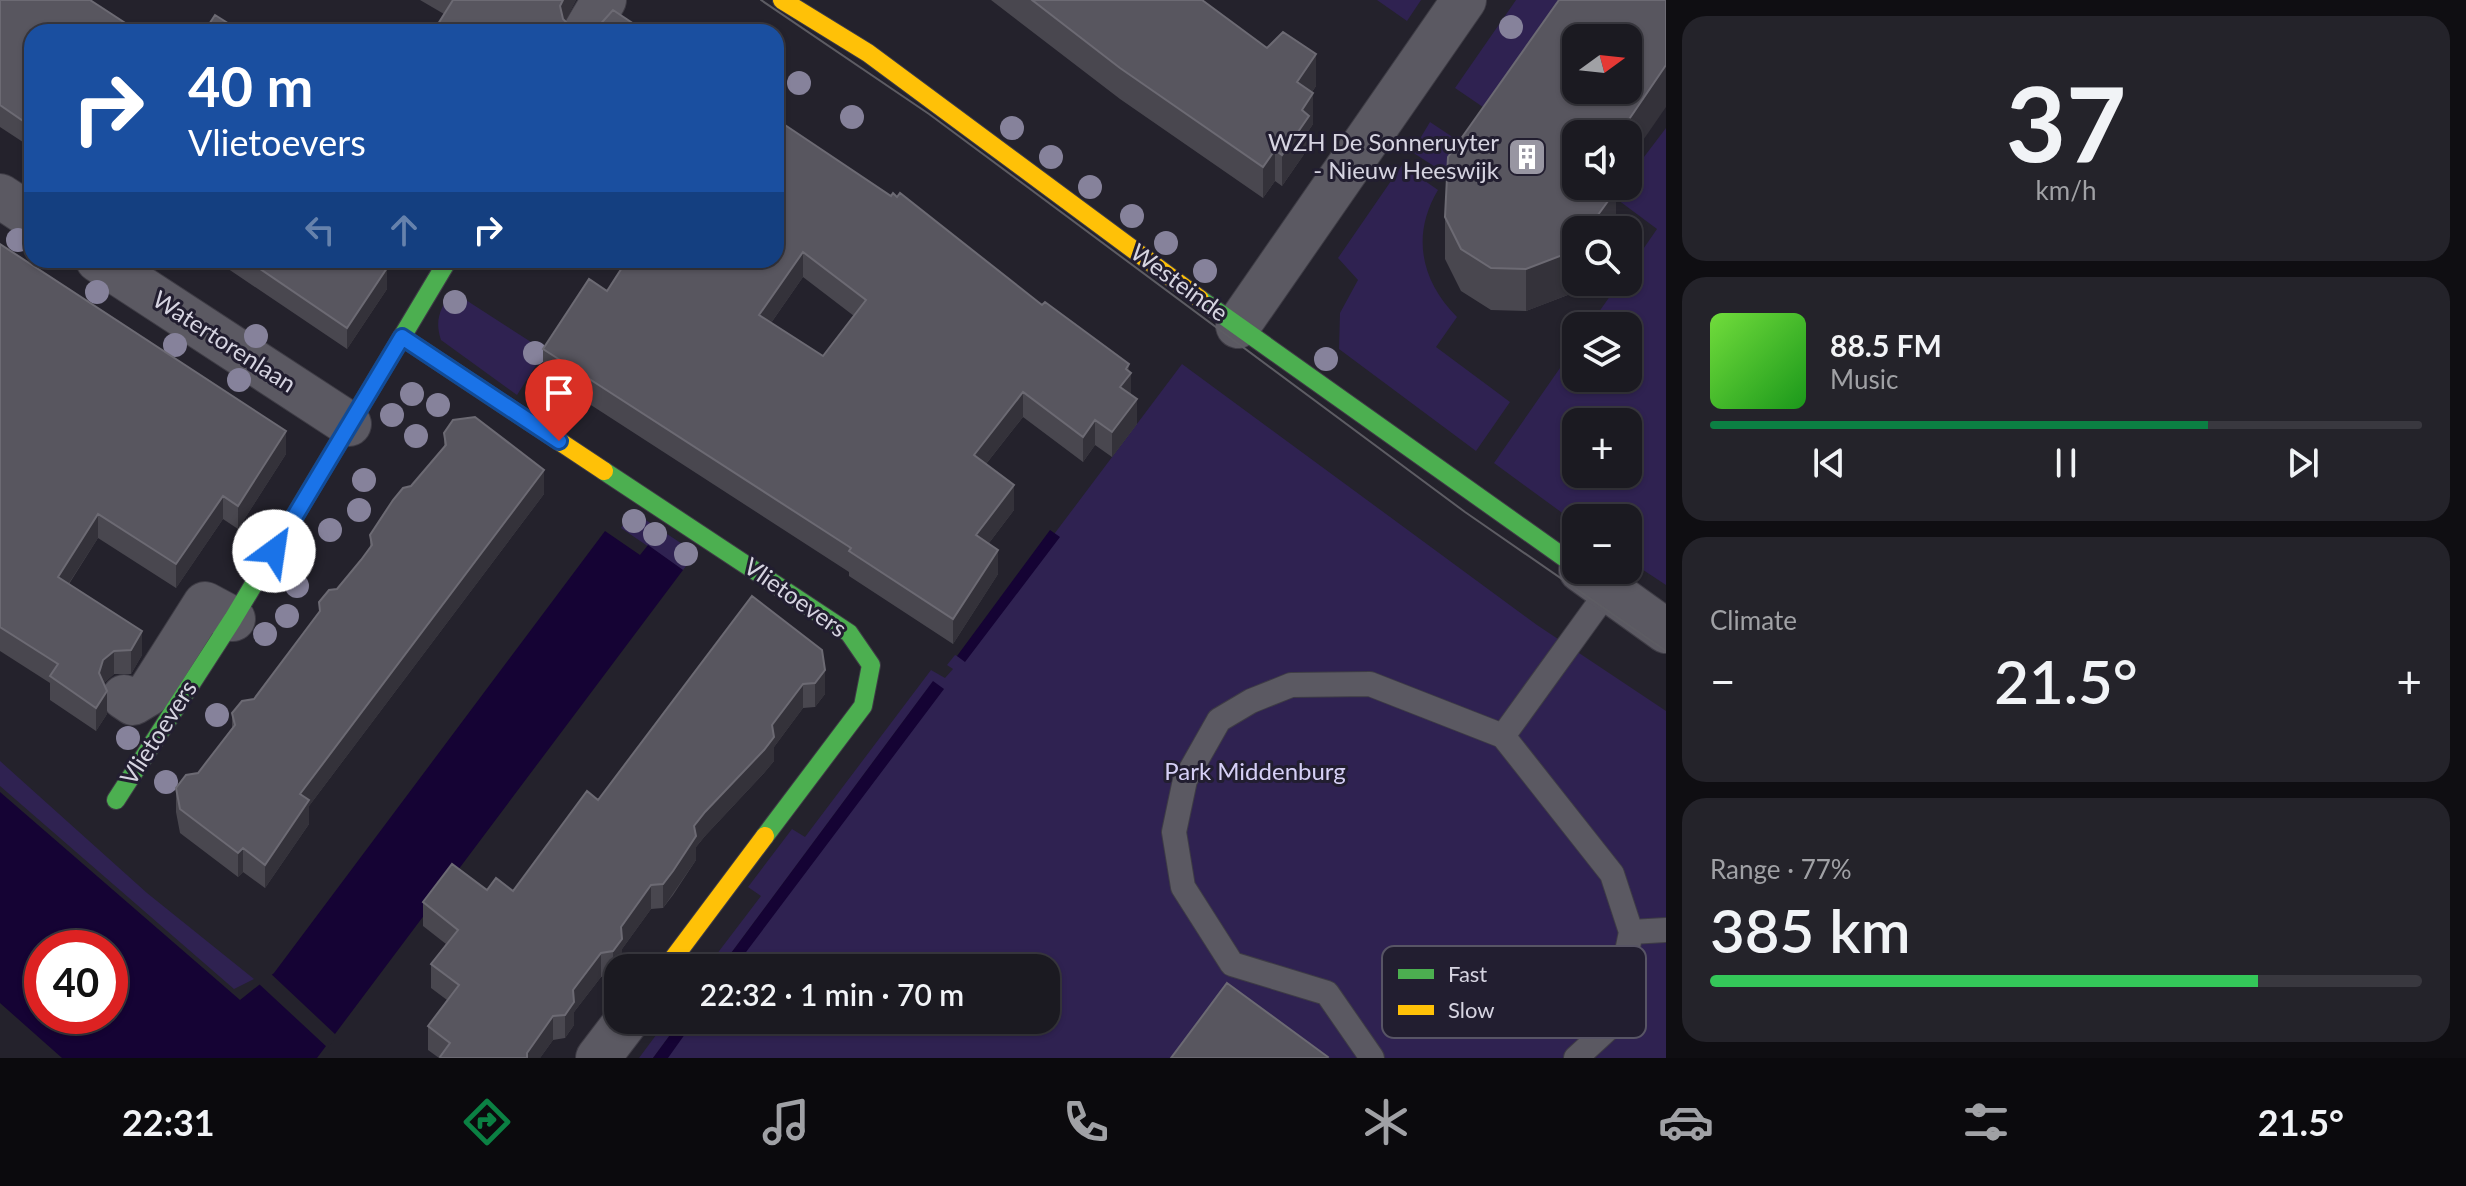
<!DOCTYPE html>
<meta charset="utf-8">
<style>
:root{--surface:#1b1a21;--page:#24232a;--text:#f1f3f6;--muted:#a0a1a5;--line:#39383f;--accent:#0b8043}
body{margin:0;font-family:Lato,sans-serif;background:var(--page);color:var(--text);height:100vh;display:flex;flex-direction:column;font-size:30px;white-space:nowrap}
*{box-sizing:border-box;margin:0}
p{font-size:26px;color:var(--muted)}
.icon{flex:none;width:44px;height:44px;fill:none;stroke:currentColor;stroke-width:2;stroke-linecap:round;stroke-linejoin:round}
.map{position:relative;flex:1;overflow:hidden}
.details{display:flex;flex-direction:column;gap:16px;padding:16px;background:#0f0e12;width:800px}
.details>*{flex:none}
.hud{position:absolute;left:24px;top:24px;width:760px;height:244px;border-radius:24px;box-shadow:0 2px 6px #0004,0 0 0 2px var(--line);background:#1a4fa0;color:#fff;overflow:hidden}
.needle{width:52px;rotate:75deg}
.tools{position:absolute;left:1562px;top:24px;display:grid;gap:16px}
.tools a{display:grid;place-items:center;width:80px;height:80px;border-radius:16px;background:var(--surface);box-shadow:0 2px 6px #0004,0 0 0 2px var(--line);font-size:40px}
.speed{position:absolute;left:24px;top:930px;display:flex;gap:16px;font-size:40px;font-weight:700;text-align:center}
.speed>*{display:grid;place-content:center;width:104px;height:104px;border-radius:50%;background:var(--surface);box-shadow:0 2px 6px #0004,0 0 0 2px var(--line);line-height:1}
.speed .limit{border:12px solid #d22;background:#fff;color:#111}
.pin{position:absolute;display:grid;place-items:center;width:68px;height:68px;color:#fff;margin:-82px -34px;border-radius:50% 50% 50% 0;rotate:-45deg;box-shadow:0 0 8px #0007}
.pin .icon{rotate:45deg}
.me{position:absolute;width:88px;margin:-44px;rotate:31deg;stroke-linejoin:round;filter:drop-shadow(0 0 6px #0008)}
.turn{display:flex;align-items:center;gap:28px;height:168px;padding:0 32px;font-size:36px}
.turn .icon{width:104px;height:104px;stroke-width:2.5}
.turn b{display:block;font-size:56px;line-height:68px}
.lanes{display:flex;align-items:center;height:76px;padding:0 32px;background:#0003;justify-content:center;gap:40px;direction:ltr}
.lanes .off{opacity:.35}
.big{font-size:60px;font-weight:600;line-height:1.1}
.details .card{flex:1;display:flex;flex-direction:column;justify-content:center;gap:12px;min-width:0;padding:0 28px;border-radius:24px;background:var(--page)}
.details .dial{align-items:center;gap:0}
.dial b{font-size:104px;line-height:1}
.song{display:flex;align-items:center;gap:24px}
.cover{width:96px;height:96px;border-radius:12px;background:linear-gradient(135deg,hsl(100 70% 55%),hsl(120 70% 35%))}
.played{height:8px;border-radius:4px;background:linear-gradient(90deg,var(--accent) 70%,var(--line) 70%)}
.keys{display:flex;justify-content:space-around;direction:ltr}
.heat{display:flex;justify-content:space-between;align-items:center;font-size:44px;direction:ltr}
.charge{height:12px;border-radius:6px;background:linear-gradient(90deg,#34c759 77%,var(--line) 0)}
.trip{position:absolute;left:604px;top:954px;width:456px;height:80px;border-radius:24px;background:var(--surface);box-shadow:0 2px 6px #0004,0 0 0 2px var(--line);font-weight:600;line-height:80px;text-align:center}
.tabs{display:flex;height:128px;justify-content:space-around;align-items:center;background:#0b0a0d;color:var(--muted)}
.tabs .icon{width:56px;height:56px}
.tabs .active{color:var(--accent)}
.tabs b{font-size:36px;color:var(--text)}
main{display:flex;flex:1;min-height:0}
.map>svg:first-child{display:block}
.green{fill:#2f2251;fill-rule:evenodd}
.water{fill:#150334;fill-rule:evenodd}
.pier{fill:#24222c}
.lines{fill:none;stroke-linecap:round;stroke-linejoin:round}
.lane-casing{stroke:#3e3c45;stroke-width:26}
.street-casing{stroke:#3e3c45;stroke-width:46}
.fast-casing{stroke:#3e3c45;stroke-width:20}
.slow-casing{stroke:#3e3c45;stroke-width:20}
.lane{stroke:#5b5962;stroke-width:24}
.street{stroke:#5b5962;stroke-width:44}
.fast{stroke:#4caf50;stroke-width:18}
.slow{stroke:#ffc107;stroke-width:18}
.tram{stroke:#5d5c63;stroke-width:2}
.tree{fill:#86829b}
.wall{fill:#49474f;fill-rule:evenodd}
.shaded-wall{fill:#34323a}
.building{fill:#58565f;stroke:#6c6a73;stroke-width:2;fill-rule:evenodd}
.route-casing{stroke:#114b97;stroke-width:20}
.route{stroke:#1a73e8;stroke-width:14}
.labels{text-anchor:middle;stroke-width:6;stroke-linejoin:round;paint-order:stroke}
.poi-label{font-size:24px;fill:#d6d4e1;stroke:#221e30;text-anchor:end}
.street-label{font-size:24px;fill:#d6d4e1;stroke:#221e30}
.park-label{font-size:24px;fill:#d6d0f6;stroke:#221e30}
.key{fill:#221e30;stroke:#585565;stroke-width:2}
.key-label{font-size:22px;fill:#d6d4e1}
</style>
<main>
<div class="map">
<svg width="1666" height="1058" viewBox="0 0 1666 1058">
<rect width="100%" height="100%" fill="#24222c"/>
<!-- green -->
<path class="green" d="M1377,0H1421L1407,21Z
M1516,0H1585L1502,120L1455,88Z
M1430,122L1460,142L1454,179L1412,152Z
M1666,128V585L1628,560V518H1576V523L1494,463L1576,345V378H1628V326H1589L1620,282H1628V271L1657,229L1614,197L1622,186H1628V178ZM1576,422H1628V474H1576Z
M1402,165L1438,190C1411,235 1421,281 1457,317L1436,347L1510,402L1476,451L1339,349L1340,313L1358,280L1338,258Z
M452,291L545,351L517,395L441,340C434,319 441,308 452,291Z
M1182,364L1537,625L1666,711V1058H660L688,1020H1046V968H727L933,681L720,968H687L697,955L710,963L761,896L748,887L792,829L805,837L931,670L945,678L953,669L947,665L955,655L961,658Z
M632,511L696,553L683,570L621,528Z
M0,761L147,893L254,979L234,989L0,786Z
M661,1020H681L653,1058H639L665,1023Z"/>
<!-- water -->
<path class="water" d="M1050,530L1060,537L965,662L957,656Z
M605,531L640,555L648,545L683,570L317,1058H62L0,1003V792L240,1000L274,973ZM42,948H110V1016H42Z
M933,681L944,689L734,968H720Z
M681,1020H695L668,1058H653Z"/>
<!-- pier -->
<path class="pier" d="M269,972L337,1036L328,1048L258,983Z"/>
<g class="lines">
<defs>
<path id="lane" d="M1503,736L1597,606L1603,586
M1631,932L1666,930
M1372,1058L1327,993L1232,964L1183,887L1174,832L1185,780L1219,720L1251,701L1291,685L1370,684L1503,736L1612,874L1631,932L1612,1025L1576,1058"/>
<path id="street" d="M585,32L604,0
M0,196L32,217
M98,260L349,424
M1238,326L1464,0
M1581,570L1666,631
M124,697L133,703L148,694L205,604L233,619
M598,1058L627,1020"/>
<path id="fast" d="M1200,299L1576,566
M604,471L849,633L871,665L863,706L765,836
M116,800L233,619L448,260"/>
<path id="slow" d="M782,0L868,53L1200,299
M402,337L604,471
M666,968L765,836"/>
</defs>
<!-- lane casing -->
<use href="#lane" class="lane-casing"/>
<!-- street casing -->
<use href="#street" class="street-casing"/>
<!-- fast casing -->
<use href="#fast" class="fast-casing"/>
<!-- slow casing -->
<use href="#slow" class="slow-casing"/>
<!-- lane -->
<use href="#lane" class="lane"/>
<!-- street -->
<use href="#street" class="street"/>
<!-- fast -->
<use href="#fast" class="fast"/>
<!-- slow -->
<use href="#slow" class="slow"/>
<!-- tram -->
<path class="tram" d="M761,0L929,114L1465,512L1666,651"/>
</g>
<!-- trees -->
<g class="tree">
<circle cx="1511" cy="27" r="12"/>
<circle cx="799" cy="83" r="12"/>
<circle cx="852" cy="117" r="12"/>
<circle cx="1012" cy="128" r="12"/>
<circle cx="1051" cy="157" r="12"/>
<circle cx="1090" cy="187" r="12"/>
<circle cx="1132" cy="216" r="12"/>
<circle cx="18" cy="240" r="12"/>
<circle cx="1166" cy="243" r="12"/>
<circle cx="1205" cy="271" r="12"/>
<circle cx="97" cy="292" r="12"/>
<circle cx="455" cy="302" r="12"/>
<circle cx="256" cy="336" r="12"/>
<circle cx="175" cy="345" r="12"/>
<circle cx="535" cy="353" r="12"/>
<circle cx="1326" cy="359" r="12"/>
<circle cx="239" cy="380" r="12"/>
<circle cx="412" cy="394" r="12"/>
<circle cx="438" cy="405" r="12"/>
<circle cx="392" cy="415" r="12"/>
<circle cx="416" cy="436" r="12"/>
<circle cx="364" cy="480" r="12"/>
<circle cx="359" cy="510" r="12"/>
<circle cx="634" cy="521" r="12"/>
<circle cx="330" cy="530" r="12"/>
<circle cx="655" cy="534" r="12"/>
<circle cx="686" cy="554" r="12"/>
<circle cx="297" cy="586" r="12"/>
<circle cx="287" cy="616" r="12"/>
<circle cx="265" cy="634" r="12"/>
<circle cx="217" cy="715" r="12"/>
<circle cx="128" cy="738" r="12"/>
<circle cx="166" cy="782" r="12"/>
</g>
<!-- wall -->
<path class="wall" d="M0,0L32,32V148L0,127Z
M420,0H576L565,21L572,28L584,32H438V24L444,14Z
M991,0H1202L1316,86L1312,92L1313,124L1309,130V147L1282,186L1275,181L1263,198L1120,99Z
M776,119L1042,305L1129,371L1131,395L1137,424L1112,457L1095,445L1083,462L1023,417L986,464L1014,510L989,543L998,574L953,644L849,576V572L543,374V349L607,291ZM803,277L854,316L823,356L771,323Z
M1576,186H1612L1616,230L1573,293L1526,311L1491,310L1461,291L1445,259V217Z
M0,244L286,454L238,529L223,519L176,588L98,538L69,584L142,655L131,674H114L104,683L107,714L96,731L50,700V683L0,651Z
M215,260H383L381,264L387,289L347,349Z
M444,433L544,494L309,806V824L265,888L243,872L238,877L180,833L176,812V788L198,773L232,728V713L254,699L319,613V602L337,589L361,560L370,547V535L444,448Z
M752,596L825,694L815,707L803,708L774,747V761L764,773L705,836L696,847V860L673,895L663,908L651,909L622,949V963L613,975L601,977L574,1012V1025L565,1038L553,1040L540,1058H439L428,1050V1026L447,1000L431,988V964L446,944L423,926V902L487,890L513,891L598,800Z"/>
<!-- shaded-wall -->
<path class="shaded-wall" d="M563,0H576L560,31V6Z
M1316,54V86L1297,113V82Z
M1666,65V107L1628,162V134H1619Z
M1313,93V124L1309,130V147L1282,186V155L1302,110Z
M1275,150V181L1263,198V167Z
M1616,190V230H1587Z
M1576,246V282H1580L1573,293L1526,311V269Z
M803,252V277L759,340V315Z
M387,268V289L347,349V328Z
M1129,364V376L1131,373V397L1120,387L1126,369Z
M1023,392V417L974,479V455Z
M1137,399V424L1112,457V432Z
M1095,420V445L1083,462V437Z
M286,431V454L238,529V506Z
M544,470V494L309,806V824L265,888V865L300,794Z
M1014,485V510L976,560V535Z
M223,496V519L176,588V564Z
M98,514V538L58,600V577Z
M998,550V574L953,644V619Z
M142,631V655L131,674V650Z
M114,651V674L103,684L99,673L103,660Z
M825,670V694L815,707V683Z
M803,684V708L774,747V761L764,773L705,836L696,847V860L663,908V884L694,826Z
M107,691V714L96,731V708Z
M243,848V872L238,877V853Z
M651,885V909L622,949V963L613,975V951L621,927Z
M601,953V977L574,1012V1025L565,1038V1015L573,990Z
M553,1016V1040L540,1058H527V1053Z"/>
<!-- building -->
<path class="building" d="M0,0H90L139,32H32V127L0,105Z
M453,0H563L560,6L563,19L572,28L584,32H451L438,24Z
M1032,0H1202L1267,48L1283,32L1316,54L1297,82L1313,93L1302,110L1309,116L1282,155L1275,150L1263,167L1120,68Z
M1559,0H1666V65L1619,134H1576V186H1610L1616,190L1587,230H1576V246L1573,251L1526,269L1491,268L1461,249L1445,217L1448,157ZM1576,38H1628V90H1576Z
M613,10L646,32H584L596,29Z
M215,15L242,32H204Z
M776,119L891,196L893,193L897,197L900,193L1042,305L1045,302L1129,364L1126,369L1131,373L1120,387L1137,399L1112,432L1095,420L1083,437L1023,392L974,455L1014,485L976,535L998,550L953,619L849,551L851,548L543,349L589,279L607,291L627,260H776ZM803,252L866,300L823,356L759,315Z
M0,244L286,431L238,506L223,496L176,564L98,514L58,577L142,631L131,650L114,651L103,660L99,673L107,691L96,708L50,676L58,664L0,627Z
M247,260H375L387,268L347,328Z
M475,417L544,470L300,794L309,800L265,865L243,848L238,853L180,809L176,788L186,775L198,773L235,725L232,713L242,701L254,699L320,611L319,602L329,590L337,589L361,560L372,545L370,535L393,500L403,488L411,486L446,445L444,433L453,420Z
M752,596L822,650L825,670L815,683L803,684L772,725L774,737L764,750L705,812L694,826L696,836L673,871L663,884L651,885L621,927L622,939L613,951L601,953L573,990L574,1002L565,1015L553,1016L527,1053V1058H441L440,1057L450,1043L428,1026L459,985L431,964L458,930L423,902L452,864L487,890L496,878L513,891L587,791L598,800Z
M1227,983L1328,1057L1327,1058H1171Z"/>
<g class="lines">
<defs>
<path id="route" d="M274,551L402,337L559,441"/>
</defs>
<!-- route casing -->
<use href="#route" class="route-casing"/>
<!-- route -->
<use href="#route" class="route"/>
</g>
<!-- icons -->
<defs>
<symbol id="building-square" viewBox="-11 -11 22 22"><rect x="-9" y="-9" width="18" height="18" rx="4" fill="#9896a2" stroke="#221e30"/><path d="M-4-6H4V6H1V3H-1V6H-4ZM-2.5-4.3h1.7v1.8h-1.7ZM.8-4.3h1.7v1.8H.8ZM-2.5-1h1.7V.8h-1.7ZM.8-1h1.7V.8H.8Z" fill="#fff"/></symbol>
</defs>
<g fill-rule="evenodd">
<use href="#building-square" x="1505" y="135" width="44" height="44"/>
</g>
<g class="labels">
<!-- poi labels -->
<g class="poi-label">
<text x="1499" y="151">WZH De Sonneruyter<tspan x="1499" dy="28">- Nieuw Heeswijk</tspan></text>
</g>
<!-- street labels -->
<g class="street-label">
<text transform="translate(1179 283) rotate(36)" y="8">Westeinde</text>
<text transform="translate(224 342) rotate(33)" y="8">Watertorenlaan</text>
<text transform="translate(795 598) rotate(35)" y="8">Vlietoevers</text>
<text transform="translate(159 733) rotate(-57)" y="8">Vlietoevers</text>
</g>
<!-- park labels -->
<g class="park-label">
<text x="1255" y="780">Park Middenburg</text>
</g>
</g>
<!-- legend -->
<rect x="1382" y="946" width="264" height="92" rx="12" class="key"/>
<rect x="1398" y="969" width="36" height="10" fill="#4caf50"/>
<rect x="1398" y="1005" width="36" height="10" fill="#ffc107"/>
<g class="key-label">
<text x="1448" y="982">Fast</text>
<text x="1448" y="1018">Slow</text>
</g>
</svg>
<div class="tools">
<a><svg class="needle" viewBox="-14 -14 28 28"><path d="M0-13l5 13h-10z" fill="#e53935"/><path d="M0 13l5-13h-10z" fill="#a0a1a5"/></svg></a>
<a><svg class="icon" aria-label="sound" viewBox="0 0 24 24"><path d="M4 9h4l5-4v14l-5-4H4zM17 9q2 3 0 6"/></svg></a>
<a><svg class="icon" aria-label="search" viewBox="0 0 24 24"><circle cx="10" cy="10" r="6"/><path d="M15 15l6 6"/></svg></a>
<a><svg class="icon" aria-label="layers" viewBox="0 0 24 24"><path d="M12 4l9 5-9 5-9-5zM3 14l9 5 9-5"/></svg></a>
<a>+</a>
<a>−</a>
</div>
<div class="speed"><div class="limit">40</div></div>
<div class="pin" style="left:559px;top:441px;background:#d93025"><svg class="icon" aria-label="arrive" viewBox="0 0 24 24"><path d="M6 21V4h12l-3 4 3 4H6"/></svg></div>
<svg class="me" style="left:274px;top:551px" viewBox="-20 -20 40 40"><circle r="19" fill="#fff"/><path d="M0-13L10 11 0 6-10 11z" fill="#1a73e8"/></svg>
<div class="trip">22:32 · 1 min · 70 m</div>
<div class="hud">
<div class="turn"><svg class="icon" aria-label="right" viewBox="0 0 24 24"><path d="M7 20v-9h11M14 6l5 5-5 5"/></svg><div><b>40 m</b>Vlietoevers</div></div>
<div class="lanes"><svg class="icon off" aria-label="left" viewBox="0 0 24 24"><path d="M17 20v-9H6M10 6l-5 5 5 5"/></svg><svg class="icon off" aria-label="ahead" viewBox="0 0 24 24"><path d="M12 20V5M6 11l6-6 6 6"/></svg><svg class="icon" aria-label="right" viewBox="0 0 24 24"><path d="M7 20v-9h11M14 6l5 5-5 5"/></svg></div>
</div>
</div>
<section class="details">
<div class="card dial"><b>37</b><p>km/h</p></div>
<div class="card">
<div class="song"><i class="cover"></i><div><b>88.5 FM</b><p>Music</p></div></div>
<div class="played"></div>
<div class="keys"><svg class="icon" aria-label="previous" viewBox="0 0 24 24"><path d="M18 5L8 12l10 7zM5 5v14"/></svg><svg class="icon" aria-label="pause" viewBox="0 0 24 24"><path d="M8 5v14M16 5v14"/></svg><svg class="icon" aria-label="next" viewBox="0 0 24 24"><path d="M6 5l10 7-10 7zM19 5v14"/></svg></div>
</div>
<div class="card"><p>Climate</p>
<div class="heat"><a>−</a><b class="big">21.5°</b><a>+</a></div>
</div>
<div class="card"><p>Range · 77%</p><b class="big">385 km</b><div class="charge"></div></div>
</section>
</main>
<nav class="tabs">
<b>22:31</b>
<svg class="icon active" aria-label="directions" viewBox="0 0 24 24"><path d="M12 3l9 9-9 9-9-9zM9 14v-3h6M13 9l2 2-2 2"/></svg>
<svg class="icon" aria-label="music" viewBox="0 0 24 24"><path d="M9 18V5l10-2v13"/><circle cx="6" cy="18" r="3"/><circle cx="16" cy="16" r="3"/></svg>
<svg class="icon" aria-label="phone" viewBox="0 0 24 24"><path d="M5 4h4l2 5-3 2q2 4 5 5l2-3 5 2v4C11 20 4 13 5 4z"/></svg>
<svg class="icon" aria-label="climate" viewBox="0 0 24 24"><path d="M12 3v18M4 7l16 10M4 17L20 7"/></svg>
<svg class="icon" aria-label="car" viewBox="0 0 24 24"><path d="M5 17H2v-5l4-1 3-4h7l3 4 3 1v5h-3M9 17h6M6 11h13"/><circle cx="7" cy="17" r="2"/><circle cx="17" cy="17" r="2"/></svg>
<svg class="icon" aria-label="filters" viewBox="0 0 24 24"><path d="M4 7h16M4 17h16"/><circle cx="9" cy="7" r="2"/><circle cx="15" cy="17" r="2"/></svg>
<b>21.5°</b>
</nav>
